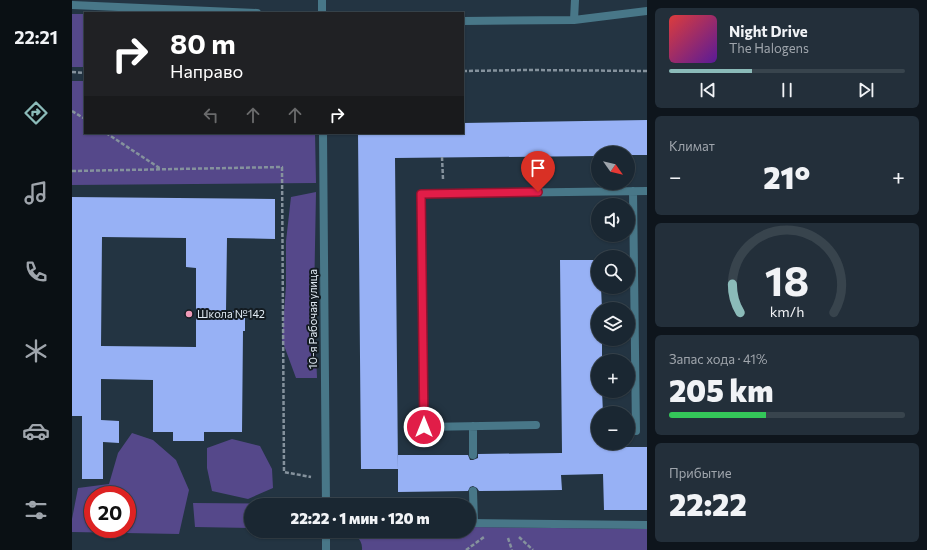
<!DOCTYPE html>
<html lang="ru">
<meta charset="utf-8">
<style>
:root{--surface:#1a2732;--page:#232f3a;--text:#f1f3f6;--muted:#9fa5ac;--line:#38444d;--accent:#8bbbb9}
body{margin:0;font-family:Commissioner,sans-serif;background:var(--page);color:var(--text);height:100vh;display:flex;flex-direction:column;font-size:15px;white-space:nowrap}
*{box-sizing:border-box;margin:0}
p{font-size:13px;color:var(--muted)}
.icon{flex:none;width:22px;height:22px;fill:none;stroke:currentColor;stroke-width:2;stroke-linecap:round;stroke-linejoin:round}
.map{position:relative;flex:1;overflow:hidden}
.sheet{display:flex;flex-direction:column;gap:8px;padding:8px;background:#0e151c;width:280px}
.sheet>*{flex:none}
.guide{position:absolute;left:12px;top:12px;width:380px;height:122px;border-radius:0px;box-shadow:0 1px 3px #0004,0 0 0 1px var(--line);background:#202124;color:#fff;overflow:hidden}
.needle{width:26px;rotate:124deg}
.buttons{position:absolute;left:519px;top:146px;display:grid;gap:8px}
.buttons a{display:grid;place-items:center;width:44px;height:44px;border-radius:50%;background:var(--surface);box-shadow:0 1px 3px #0004,0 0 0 1px var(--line);font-size:20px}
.speed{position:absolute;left:12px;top:486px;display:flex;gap:8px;font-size:20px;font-weight:700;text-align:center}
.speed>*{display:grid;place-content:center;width:52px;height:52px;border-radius:50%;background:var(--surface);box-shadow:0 1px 3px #0004,0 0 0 1px var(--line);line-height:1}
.speed .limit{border:6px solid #d22;background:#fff;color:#111}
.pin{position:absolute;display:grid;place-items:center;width:34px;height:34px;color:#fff;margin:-41px -17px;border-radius:50% 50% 50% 0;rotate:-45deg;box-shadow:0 0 4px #0007}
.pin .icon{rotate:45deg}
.me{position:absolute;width:44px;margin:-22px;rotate:0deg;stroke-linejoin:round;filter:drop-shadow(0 0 3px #0008)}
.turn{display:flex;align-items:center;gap:14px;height:84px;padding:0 20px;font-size:18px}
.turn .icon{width:52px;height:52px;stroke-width:2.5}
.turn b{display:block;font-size:28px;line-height:34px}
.lanes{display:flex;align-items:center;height:38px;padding:0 20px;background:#0003;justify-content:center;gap:20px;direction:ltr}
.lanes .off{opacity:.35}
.big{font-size:30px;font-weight:800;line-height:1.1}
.sheet .widget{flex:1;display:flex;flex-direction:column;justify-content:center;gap:6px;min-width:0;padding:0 14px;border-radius:6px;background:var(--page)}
.sheet .dial{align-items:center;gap:0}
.dial svg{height:104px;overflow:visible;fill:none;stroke:var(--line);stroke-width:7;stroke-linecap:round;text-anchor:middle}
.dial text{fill:var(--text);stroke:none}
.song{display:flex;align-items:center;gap:12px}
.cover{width:48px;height:48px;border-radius:6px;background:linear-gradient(135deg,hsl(0 70% 55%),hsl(270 70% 35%))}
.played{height:4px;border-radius:2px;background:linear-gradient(90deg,var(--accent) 35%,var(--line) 35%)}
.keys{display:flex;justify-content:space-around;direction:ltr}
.heat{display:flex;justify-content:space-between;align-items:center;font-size:22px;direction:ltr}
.charge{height:6px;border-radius:3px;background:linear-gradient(90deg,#34c759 41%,var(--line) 0)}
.trip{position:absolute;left:172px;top:498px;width:232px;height:40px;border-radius:20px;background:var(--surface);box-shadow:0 1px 3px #0004,0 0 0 1px var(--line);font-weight:800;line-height:40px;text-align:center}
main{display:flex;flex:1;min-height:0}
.tab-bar{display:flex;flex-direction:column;width:72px;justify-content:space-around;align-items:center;background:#0a1014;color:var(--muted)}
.tab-bar .icon{width:28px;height:28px}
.tab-bar .current{color:var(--accent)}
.tab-bar b{font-size:18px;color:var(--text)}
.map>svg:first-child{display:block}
.green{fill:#55488a;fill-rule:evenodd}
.building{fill:#97b1f5;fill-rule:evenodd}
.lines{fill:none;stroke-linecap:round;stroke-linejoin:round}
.path{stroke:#85929d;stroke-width:2.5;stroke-dasharray:4 2;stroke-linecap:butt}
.service{stroke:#487788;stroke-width:8}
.minor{stroke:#487788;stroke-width:8}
.route-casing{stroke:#92132f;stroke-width:10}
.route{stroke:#e11d48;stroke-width:7}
.poi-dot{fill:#ef9ab8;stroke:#131b21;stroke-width:1.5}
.labels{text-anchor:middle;stroke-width:4;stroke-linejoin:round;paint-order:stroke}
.poi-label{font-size:11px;fill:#dfe9f2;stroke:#131b21;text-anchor:start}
.street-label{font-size:11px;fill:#dfe9f2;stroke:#131b21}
</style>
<main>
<nav class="tab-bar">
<b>22:21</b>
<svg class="icon current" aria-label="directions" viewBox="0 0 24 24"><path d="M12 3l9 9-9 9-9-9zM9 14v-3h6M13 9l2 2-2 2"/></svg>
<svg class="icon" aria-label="music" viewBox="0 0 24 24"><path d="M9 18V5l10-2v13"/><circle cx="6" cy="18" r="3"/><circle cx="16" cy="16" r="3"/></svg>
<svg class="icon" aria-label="phone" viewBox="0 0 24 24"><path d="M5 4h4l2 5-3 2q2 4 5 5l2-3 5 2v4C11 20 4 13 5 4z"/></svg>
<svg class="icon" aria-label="climate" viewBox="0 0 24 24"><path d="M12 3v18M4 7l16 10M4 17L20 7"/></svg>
<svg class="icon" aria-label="car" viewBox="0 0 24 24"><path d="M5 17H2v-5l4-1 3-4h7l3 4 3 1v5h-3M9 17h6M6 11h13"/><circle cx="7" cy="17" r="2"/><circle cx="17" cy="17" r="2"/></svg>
<svg class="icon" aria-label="filters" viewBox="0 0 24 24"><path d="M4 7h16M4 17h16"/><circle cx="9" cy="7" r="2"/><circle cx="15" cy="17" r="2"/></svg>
</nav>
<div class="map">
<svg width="575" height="550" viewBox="0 0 575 550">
<rect width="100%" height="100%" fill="#233442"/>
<!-- green -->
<path class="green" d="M0,14H13V67H0Z
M0,81H13V133H243L244,183L0,185Z
M244,192L242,300L245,378H224L210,340L214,286V241L219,197Z
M60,433L81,440L104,460L117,490L107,534L0,532V519L6,488L37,484L46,453ZM21,495H55V529H21Z
M160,439L188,446L200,469L201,488L176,499L140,491L135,468V448Z
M121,503L237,504V505H179V528L123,527Z
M397,527L575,529V550H290C291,538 282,534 272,531H397Z"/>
<!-- building -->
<path class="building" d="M575,120V155H556V153H526V156L323,158L326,469H289L286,133H391V123Z
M0,197L203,199V239L155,238L154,311H173V331H171L170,432H132V441H101V432H81V380L29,379V420L47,421V443L31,442V479H10V416H0ZM30,237L114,238V267L124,268V347L29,346Z
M488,260H526V287H529L530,309H526V339H530V361H526V391H530L531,413H526V443H531V447H575V510H532L531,474L489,475L490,490L407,491L405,488L401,486L398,487L396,491L326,492V455H396L398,460H401L406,458V454L490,453Z"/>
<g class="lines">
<!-- path -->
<path class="path" d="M391,71L457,70L575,71
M0,72L13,73
M0,111L13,119
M34,133L89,169
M370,157L371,179
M0,171L210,167L212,472L239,477
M447,537L461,550
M436,538L440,550
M394,550L412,537"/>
<!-- service -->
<path class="service" d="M561,191L564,431
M464,425L352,427L349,194L575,191
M401,426V455
M401,491L402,523
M397,523L575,525"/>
<!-- minor -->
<path class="minor" d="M0,5L185,13
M250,13V0
M502,20L503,0
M391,21L502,20L575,11
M251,133L254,505
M254,550V531"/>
</g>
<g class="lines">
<defs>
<path id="route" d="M352,427L349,194L466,192"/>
</defs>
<!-- route casing -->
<use href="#route" class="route-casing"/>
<!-- route -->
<use href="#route" class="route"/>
</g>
<!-- markers -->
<circle class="poi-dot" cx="117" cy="314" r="4"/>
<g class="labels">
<!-- poi labels -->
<g class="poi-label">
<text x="125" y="318">Школа №142</text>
</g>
<!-- street labels -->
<g class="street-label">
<text transform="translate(241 319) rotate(-90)" y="4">10-я Рабочая улица</text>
</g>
</g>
</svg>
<div class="buttons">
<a><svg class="needle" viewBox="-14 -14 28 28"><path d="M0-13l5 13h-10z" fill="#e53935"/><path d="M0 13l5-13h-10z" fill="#9fa5ac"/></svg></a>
<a><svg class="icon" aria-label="sound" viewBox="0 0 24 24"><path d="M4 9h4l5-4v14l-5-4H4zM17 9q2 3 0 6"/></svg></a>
<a><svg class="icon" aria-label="search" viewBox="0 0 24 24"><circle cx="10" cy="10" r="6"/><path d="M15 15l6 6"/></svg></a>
<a><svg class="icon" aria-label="layers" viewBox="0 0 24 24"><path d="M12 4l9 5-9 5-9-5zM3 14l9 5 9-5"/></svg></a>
<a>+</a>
<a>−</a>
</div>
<div class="speed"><div class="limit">20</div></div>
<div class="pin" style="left:466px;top:192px;background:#d93025"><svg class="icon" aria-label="arrive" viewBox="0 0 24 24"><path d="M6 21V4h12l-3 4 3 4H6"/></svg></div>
<svg class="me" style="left:352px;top:427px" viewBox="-20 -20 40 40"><circle r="17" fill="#e11d48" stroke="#fff" stroke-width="3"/><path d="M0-11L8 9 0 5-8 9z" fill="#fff"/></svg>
<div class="trip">22:22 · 1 мин · 120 m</div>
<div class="guide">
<div class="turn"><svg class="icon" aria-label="right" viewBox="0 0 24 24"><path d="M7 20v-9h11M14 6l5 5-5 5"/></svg><div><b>80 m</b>Направо</div></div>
<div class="lanes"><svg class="icon off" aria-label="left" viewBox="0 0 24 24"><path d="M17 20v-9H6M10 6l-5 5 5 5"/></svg><svg class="icon off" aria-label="ahead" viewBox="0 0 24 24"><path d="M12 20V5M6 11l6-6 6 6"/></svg><svg class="icon off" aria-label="ahead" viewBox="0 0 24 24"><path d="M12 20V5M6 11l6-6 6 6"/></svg><svg class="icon" aria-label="right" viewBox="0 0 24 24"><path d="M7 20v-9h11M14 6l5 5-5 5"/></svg></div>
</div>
</div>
<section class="sheet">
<div class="widget">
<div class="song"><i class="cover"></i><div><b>Night Drive</b><p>The Halogens</p></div></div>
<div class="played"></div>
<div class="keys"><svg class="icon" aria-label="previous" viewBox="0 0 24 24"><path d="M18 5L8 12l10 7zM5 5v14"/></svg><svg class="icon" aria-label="pause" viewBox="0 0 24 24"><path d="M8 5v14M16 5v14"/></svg><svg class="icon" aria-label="next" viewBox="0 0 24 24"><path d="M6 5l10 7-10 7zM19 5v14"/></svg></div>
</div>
<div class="widget"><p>Климат</p>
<div class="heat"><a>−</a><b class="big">21°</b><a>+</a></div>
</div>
<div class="widget dial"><svg viewBox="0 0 100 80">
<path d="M14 69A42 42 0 1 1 86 69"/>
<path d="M14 69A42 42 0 0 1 8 47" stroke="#8bbbb9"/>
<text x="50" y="56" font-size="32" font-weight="700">18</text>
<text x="50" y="72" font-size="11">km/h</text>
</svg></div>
<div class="widget"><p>Запас хода · 41%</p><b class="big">205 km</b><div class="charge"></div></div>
<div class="widget"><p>Прибытие</p><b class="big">22:22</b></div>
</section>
</main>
